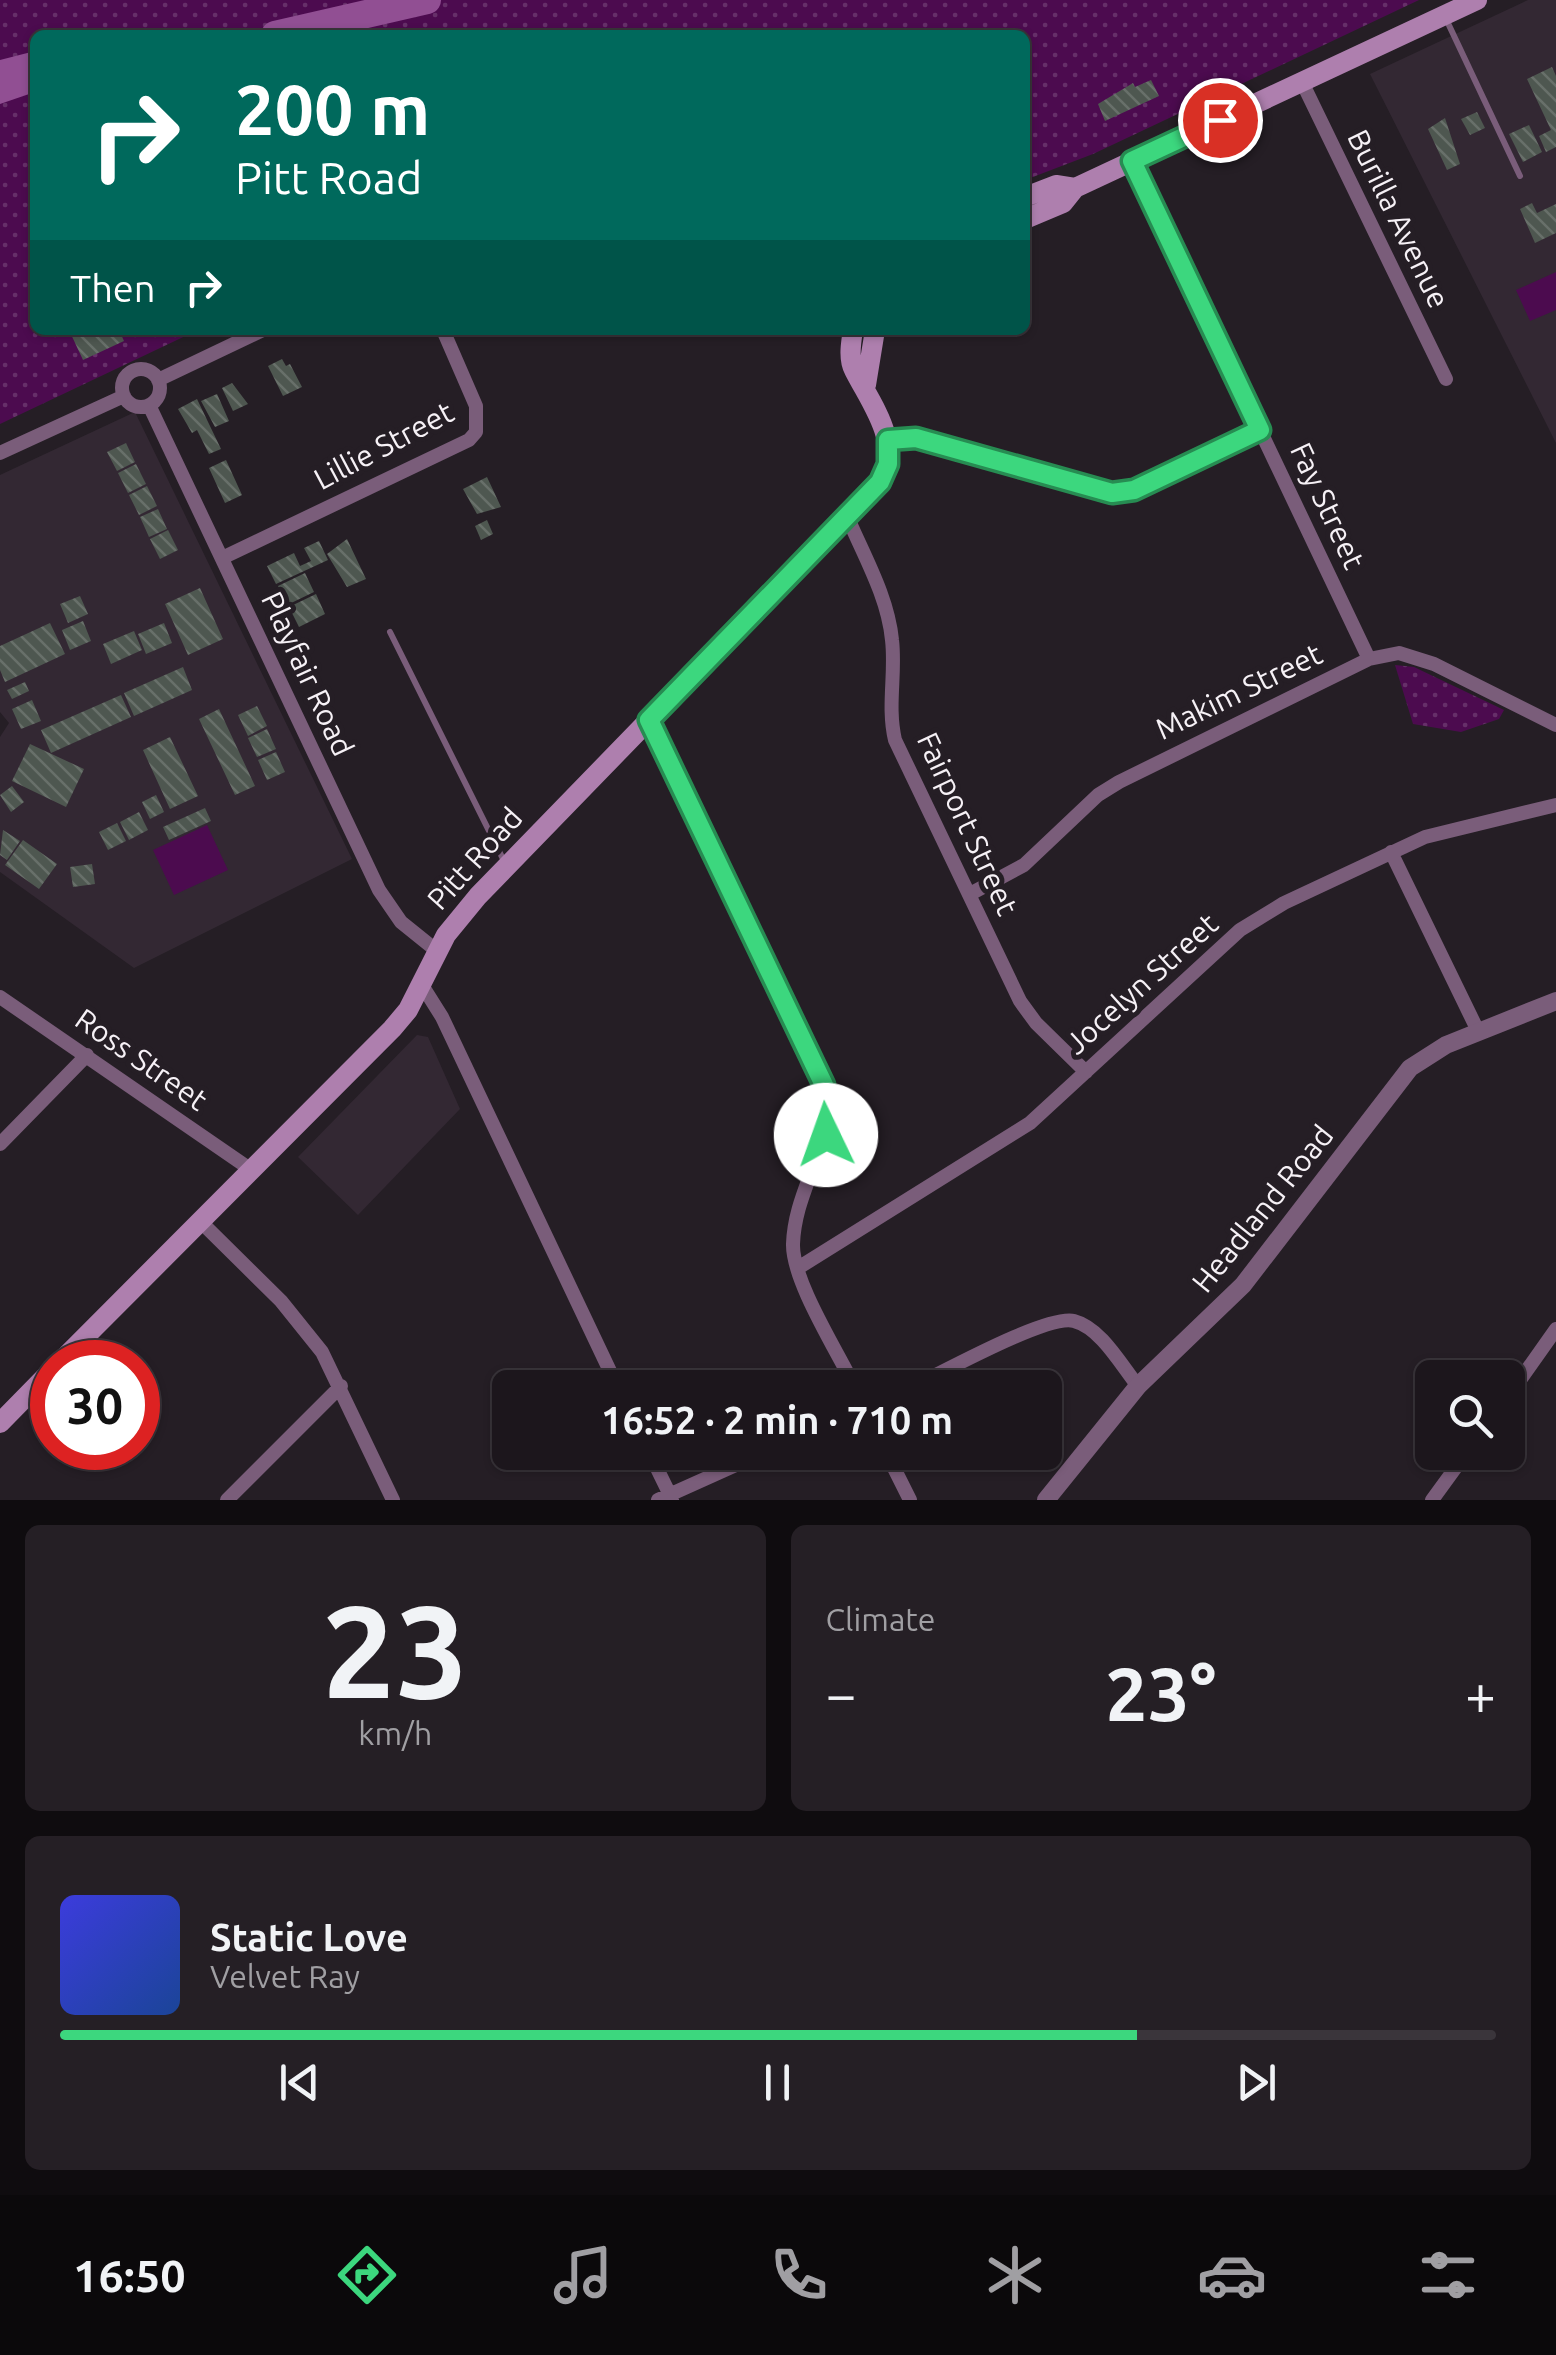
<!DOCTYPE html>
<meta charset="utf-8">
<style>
:root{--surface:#1c161c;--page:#251f25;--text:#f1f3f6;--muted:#a09fa3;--line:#3a353b;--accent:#3cd77e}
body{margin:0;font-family:Ubuntu,sans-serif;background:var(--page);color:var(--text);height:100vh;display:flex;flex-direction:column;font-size:38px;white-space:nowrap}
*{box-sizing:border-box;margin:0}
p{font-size:32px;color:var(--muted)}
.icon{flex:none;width:55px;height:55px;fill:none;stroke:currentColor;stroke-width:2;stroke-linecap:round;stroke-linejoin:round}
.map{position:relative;height:1500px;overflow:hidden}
.drawer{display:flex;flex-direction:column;gap:25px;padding:25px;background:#0f0c0f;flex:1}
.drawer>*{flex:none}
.guide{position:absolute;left:30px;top:30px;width:1000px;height:305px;border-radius:15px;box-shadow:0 2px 8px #0004,0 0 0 2px var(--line);background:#00695c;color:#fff;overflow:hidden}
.buttons{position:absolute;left:1415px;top:1360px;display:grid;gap:20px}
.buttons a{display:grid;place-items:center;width:110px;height:110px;border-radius:15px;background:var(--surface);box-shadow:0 2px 8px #0004,0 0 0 2px var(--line);font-size:50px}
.speed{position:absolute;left:30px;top:1340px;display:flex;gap:20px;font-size:50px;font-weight:700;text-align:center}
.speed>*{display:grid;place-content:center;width:130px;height:130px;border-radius:50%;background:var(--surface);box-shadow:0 2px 8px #0004,0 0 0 2px var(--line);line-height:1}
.speed .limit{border:15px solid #d22;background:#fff;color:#111}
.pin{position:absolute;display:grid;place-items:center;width:85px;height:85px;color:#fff;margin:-42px;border:5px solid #fff;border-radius:50%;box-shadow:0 2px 10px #0007}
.me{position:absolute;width:110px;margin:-55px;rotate:357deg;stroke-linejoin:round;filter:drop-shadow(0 0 8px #0008)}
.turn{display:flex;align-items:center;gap:35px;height:210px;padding:0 40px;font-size:45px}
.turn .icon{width:130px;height:130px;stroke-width:2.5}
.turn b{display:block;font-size:70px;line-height:85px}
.then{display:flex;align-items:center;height:95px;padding:0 40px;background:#0003;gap:20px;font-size:38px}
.big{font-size:75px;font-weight:700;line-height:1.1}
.drawer .card{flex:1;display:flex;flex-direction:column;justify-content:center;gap:15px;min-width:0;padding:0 35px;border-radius:15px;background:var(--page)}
.drawer .dial{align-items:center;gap:0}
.dial b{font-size:130px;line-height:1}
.song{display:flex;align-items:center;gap:30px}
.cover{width:120px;height:120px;border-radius:15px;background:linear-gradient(135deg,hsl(240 70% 55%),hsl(220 70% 35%))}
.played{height:10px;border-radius:5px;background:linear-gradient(90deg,var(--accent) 75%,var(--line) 75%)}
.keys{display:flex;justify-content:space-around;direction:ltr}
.heat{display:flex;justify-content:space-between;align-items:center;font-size:55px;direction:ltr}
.drawer .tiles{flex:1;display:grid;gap:25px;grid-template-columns:1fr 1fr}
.card:last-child{grid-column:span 2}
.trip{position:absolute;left:492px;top:1370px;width:570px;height:100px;border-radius:15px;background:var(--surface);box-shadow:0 2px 8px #0004,0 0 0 2px var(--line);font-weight:700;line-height:100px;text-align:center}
.tab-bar{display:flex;height:160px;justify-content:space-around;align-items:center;background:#0b090b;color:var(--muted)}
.tab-bar .icon{width:70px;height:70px}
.tab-bar .current{color:var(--accent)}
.tab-bar b{font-size:45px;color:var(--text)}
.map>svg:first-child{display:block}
.built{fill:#332833}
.grass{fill:#4c0b4f}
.park{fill:url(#park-dots)}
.water{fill:#914f93}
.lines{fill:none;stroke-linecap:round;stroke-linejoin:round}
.river{stroke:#914f93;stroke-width:28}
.building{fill:url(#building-back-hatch)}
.service{stroke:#7a5d7a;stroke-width:6}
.minor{stroke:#7a5d7a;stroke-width:14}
.tertiary{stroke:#7a5d7a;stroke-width:18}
.secondary{stroke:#ae7fae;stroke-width:20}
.route-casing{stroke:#278c52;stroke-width:25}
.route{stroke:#3cd77e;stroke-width:18}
.labels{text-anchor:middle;stroke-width:10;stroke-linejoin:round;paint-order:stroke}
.street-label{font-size:30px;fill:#f6f1f6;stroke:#251e25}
</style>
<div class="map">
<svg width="1556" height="1500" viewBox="0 0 1556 1500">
<defs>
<pattern id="park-dots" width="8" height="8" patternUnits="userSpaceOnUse" patternTransform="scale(2.5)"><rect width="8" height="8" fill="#4c0b4f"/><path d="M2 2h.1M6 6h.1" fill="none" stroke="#662f69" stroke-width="1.8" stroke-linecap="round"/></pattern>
<pattern id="building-back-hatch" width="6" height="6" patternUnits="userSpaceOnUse" patternTransform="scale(2.5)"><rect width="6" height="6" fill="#4e5750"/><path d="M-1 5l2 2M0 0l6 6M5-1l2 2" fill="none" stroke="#68706a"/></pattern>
</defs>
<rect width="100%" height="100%" fill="#251e25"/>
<!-- built -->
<path class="built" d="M1528,0H1556V443L1370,74Z
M135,412L352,859L134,968L0,872V737L9,723L0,712V475Z
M417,1035L428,1037L460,1109L358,1215L298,1157Z"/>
<!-- grass -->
<path class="grass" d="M1556,272V310L1530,321L1516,290Z
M207,825L228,870L174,895L153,850Z"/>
<!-- park -->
<path class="park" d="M0,0H1419L1093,154L1025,180V35H35V330H198L0,424Z
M1395,665L1414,667L1504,710L1499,719L1461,732L1413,724Z"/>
<!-- water -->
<path class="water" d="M35,51V92L0,104V60Z"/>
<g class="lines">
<!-- river -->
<path class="river" d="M275,35L427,0"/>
</g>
<!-- building -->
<path class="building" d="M1552,67L1556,76V147L1546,152L1539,136L1551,130L1527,79Z
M1151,80L1159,96L1105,121L1098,104L1133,83L1135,87Z
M1477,112L1485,128L1470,135L1461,119Z
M1445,118L1460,164L1447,170L1428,129Z
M1529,125L1542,152L1523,162L1509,134Z
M1532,203L1537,213L1556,204V233L1535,243L1520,209Z
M69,330H119L124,341L83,360Z
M282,359L286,366L290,364L302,387L283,396L268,366Z
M232,383L248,404L233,411L222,388Z
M217,394L229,421L215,427L201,401Z
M197,399L221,449L209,454L197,430L192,433L178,409Z
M126,443L135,462L117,471L107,452Z
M226,460L242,495L225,503L209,468Z
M136,464L146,484L128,493L118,473Z
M487,477L501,507L477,514L463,489Z
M147,486L157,506L139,515L129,495Z
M158,509L167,529L149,537L140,517Z
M487,520L493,534L481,540L475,526Z
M168,530L178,550L160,559L150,539Z
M347,539L366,579L347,587L327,554Z
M319,541L328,560L276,584L267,566L294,553L300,566L311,561L304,548Z
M305,573L314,592L287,605L278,586Z
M200,588L223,639L188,655L165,604Z
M316,594L325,614L299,627L289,607Z
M80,596L88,614L68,623L60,604Z
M83,621L91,641L70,650L62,630Z
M50,623L65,654L5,682L0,670V646Z
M164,623L172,643L146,654L138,634Z
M134,631L142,650L111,664L103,644Z
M183,667L192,690L134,716L124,693Z
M25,682L29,691L12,699L7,690Z
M121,695L131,717L51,753L41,730Z
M32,700L41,721L21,729L12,709Z
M257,706L267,726L248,736L238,715Z
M219,709L255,786L235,795L199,719Z
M267,729L276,749L257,757L248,738Z
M170,737L198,796L170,809L143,750Z
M30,744L84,769L66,807L12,781Z
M276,752L285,772L267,780L258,760Z
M12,786L24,802L11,812L0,795Z
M156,795L164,812L150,819L142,802Z
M205,808L211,821L169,840L163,827Z
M139,812L148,830L129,840L120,822Z
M117,823L126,841L108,850L99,832Z
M3,830L20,841L7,860L0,855Z
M23,840L57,864L39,889L5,865Z
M92,864L95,884L73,887L70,867Z"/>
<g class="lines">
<!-- service -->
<path class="service" d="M1447,21L1520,176
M390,632L504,861"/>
<!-- minor -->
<path class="minor" d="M1302,82L1446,379
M1132,161L1369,659
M122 388a19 19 0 1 1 38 0a19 19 0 1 1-38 0Z
M158,380L263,330
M149,405L379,890L401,922L437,951
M888,441L916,438L1112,493L1134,489L1260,430
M0,453L124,396
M847,516C864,556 888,597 892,640C896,674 887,706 895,740L1020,1001L1036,1023L1086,1072
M222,558L469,440L476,432V406L443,330
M649,720L824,1085C835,1148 795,1186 793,1244C792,1281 838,1352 855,1388
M1391,852L1478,1031
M970,894L1024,865L1098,795L1119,782L1369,659L1399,653L1434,664L1556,725
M420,982L442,1017L618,1388
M0,997L250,1169
M0,1144L87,1055
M200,1221L281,1301L322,1352L393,1500
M798,1268L1030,1123L1240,930L1284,903L1425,837L1556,805
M910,1388C940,1374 1047,1314 1074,1321C1101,1328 1121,1365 1138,1386
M1508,1397L1556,1329
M649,1452L672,1499
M886,1452L910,1500
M227,1500L341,1386
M658,1500L765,1452
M1432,1500L1467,1452"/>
<!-- tertiary -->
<path class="tertiary" d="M1046,1500L1138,1386L1243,1285L1410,1068L1446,1045L1556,1001"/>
<!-- secondary -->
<path class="secondary" d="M1025,197L1056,185L1075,188
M1025,219L1063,203L1075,188L1477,0
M866,385L875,330
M60,1362L392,1029L408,1010L446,935L478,896L880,482C903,443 871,404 854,370C848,359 851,342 853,330
M0,1423L52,1370"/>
</g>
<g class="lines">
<defs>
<path id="route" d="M826,1135L824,1085L649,720L880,482L888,464V440L916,438L1112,493L1134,490L1260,430L1132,161L1220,120"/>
</defs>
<!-- route casing -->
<use href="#route" class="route-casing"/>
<!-- route -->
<use href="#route" class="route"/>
</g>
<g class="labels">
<!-- street labels -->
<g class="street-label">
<text transform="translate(1398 219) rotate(64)" y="10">Burilla Avenue</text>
<text transform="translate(384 446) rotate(-28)" y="10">Lillie Street</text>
<text transform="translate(1327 506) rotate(65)" y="10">Fay Street</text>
<text transform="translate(307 674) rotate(65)" y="10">Playfair Road</text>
<text transform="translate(1239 692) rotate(-26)" y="10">Makim Street</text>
<text transform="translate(967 824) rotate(65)" y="10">Fairport Street</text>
<text transform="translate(475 859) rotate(-48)" y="10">Pitt Road</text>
<text transform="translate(1142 984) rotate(-42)" y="10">Jocelyn Street</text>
<text transform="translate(141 1060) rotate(35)" y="10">Ross Street</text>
<text transform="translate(1263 1209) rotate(-51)" y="10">Headland Road</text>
</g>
</g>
</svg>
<div class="buttons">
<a><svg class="icon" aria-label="search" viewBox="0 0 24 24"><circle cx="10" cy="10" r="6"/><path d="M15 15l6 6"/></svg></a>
</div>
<div class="speed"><div class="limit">30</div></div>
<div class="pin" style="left:1220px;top:120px;background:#d93025"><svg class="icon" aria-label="arrive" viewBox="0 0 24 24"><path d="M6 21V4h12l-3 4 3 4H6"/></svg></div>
<svg class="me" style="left:826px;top:1135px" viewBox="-20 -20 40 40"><circle r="19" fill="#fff"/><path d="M0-13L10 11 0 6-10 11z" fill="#3cd77e"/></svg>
<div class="trip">16:52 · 2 min · 710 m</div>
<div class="guide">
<div class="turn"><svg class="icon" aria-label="right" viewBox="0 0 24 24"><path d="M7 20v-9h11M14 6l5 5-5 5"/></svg><div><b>200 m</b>Pitt Road</div></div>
<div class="then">Then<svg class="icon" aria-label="right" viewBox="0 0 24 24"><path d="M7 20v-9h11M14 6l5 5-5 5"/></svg></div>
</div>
</div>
<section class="drawer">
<div class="tiles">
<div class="card dial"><b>23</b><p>km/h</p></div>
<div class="card"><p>Climate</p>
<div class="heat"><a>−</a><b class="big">23°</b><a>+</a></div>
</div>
<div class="card">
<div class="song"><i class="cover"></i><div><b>Static Love</b><p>Velvet Ray</p></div></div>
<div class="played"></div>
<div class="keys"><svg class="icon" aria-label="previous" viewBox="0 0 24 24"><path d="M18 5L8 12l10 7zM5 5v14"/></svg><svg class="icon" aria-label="pause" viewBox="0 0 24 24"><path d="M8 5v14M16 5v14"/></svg><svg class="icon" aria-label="next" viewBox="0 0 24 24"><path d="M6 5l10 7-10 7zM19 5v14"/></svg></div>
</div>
</div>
</section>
<nav class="tab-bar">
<b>16:50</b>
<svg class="icon current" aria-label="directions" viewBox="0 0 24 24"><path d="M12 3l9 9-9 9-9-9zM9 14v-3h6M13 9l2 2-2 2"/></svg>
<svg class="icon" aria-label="music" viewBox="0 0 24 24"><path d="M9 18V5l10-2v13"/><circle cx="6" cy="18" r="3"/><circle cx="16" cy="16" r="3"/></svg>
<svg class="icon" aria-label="phone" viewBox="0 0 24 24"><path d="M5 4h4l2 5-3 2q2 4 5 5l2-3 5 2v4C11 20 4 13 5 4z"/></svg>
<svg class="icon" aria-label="climate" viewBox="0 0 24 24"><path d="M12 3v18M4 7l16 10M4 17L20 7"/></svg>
<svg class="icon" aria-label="car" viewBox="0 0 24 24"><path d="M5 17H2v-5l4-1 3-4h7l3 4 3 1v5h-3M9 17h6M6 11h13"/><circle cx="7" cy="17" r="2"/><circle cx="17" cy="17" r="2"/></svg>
<svg class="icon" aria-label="filters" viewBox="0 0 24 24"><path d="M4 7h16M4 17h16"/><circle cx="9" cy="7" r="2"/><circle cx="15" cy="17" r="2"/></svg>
</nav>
